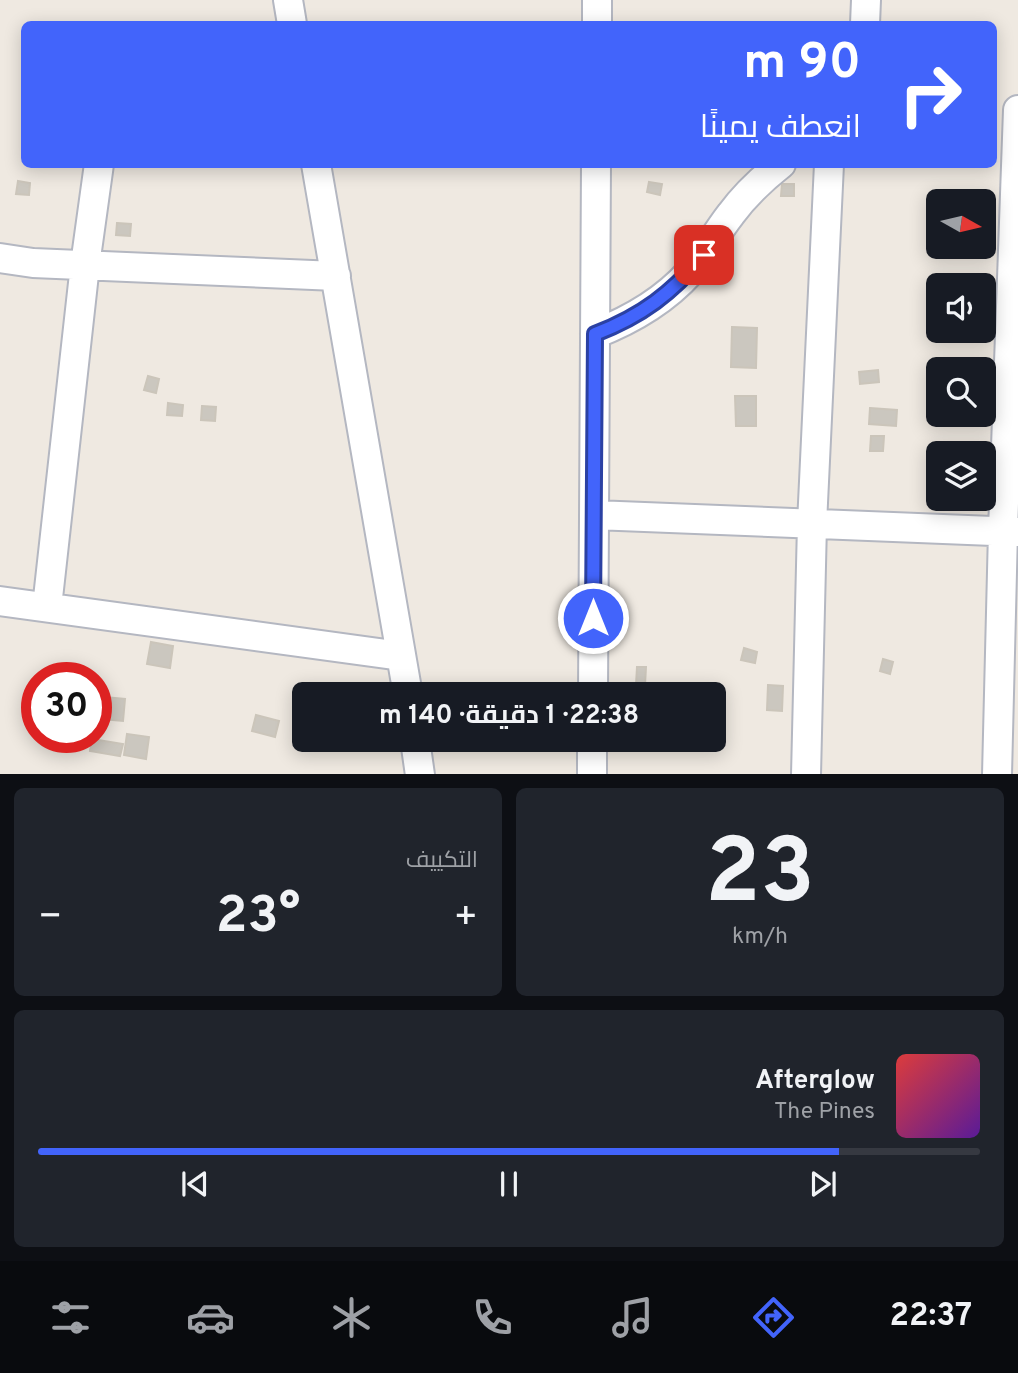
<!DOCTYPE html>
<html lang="ar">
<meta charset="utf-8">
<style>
:root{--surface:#171b24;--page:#20242c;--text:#f1f3f6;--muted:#9ea1a6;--line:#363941;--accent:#4264fb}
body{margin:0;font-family:Overpass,Cairo,sans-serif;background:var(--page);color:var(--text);direction:rtl;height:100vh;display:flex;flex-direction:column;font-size:26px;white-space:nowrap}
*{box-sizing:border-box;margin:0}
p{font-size:23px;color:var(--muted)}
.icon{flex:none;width:38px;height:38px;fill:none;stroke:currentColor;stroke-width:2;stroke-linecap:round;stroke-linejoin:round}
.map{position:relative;height:774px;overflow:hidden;direction:ltr}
.drawer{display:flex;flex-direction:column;gap:14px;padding:14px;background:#0d0f14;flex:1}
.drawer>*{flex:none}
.banner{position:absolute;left:21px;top:21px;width:976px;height:147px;border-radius:10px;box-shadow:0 4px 18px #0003;direction:rtl;background:#4264fb;color:#fff;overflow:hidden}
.needle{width:46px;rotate:98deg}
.tools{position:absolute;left:926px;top:189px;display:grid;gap:14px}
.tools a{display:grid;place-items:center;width:70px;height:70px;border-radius:10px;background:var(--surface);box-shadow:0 4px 18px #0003;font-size:35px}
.speed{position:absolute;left:21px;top:662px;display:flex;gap:14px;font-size:35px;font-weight:700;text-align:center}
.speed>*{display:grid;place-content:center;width:91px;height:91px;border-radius:50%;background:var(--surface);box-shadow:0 4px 18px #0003;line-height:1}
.speed .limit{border:10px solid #d22;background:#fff;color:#111}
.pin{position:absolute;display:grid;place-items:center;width:60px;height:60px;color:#fff;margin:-30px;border-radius:14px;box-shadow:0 4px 10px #0006}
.me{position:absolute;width:77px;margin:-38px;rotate:0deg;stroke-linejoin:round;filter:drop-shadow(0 0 5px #0008)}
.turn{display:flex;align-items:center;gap:24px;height:147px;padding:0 21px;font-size:32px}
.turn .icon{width:91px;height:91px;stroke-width:2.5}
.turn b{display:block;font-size:49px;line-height:60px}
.big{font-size:52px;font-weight:700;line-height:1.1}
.drawer .widget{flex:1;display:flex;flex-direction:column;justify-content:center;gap:10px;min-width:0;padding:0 24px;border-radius:10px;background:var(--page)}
.drawer .dial{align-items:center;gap:0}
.dial b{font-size:91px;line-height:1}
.song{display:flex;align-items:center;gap:21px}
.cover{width:84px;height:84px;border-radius:10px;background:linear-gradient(135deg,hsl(0 70% 55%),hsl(270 70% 35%))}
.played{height:7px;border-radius:4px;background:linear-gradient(90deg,var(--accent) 85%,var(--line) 85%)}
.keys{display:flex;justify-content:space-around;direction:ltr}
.heat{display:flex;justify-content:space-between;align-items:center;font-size:38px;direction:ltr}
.drawer .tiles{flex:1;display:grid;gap:14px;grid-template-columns:1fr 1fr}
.widget:last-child{grid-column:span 2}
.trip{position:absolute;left:292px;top:682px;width:434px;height:70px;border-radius:10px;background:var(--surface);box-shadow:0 4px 18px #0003;font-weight:700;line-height:70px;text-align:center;direction:rtl}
.tabs{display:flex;height:112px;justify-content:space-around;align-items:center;background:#090b0e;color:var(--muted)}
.tabs .icon{width:49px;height:49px}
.tabs .selected{color:var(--accent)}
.tabs b{font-size:32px;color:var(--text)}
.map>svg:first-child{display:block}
.building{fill:#cbc7bf;stroke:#cbc5ba;stroke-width:2}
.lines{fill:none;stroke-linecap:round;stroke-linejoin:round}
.minor-casing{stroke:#b4b7c1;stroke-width:32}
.minor{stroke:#fff;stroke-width:28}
.route-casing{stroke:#2b41a3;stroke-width:18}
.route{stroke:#4264fb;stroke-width:12}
</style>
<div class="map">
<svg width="1018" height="775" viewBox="0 0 1018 775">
<rect width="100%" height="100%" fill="#efe9e1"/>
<!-- building -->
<path class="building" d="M18,181L30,183L29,195L16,194Z
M649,182L662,184L660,195L647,192Z
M782,184H794V196H781Z
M117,223L131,224L130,236L116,235Z
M931,231H938V244H931Z
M732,327L757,328L756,368L731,367Z
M878,370L879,382L860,384L859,372Z
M148,376L159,379L156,393L144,390Z
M735,396H756V426H736Z
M168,403L183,405L182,416L167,415Z
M202,406L216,407L215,421L201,420Z
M870,408L897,410L896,426L869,424Z
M871,436H884L883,451H870Z
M151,642L173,646L170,668L147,664Z
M744,648L757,652L755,663L741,660Z
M883,659L893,662L890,674L880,671Z
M637,667H646L645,685H636Z
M768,685L783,686L782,711L767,710Z
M104,697L125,699L123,721L102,719Z
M256,715L279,721L275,737L252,731Z
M127,734L149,737L146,759L124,755Z
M92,739L123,744L120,756L90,751Z"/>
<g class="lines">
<defs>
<path id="minor" d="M288,0L292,24
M597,24V0
M865,24L866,0
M316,164L408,695
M0,258L33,263L336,276
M595,334C631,320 664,301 690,272C705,254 716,233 731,214C745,195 762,179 781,164
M594,515L1018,532
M0,601L401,656
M47,607L85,265L99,164
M593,695L596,164
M415,740L420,775
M592,775V740
M806,775L812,524L829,164
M997,775L1003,531L1018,110"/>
</defs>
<!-- minor casing -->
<use href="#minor" class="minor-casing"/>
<!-- minor -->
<use href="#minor" class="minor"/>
</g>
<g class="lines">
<defs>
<path id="route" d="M593,618L595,334C642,316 672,293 704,255"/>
</defs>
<!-- route casing -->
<use href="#route" class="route-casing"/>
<!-- route -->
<use href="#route" class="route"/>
</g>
</svg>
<div class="tools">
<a><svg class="needle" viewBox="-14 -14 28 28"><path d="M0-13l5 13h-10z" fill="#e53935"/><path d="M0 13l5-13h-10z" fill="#9ea1a6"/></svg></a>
<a><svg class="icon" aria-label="sound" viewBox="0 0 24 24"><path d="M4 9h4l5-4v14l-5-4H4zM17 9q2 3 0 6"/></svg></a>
<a><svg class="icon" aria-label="search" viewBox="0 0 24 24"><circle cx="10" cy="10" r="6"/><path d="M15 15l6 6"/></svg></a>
<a><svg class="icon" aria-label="layers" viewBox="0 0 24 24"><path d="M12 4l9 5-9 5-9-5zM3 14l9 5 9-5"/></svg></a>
</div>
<div class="speed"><div class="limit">30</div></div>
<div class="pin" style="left:704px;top:255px;background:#d93025"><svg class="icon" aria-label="arrive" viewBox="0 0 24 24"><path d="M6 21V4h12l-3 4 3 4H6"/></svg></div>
<svg class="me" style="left:593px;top:618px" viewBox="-20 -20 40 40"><circle r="17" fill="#4264fb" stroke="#fff" stroke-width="3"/><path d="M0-11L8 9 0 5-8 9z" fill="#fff"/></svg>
<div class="trip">22:38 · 1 دقيقة · 140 m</div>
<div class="banner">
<div class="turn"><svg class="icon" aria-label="right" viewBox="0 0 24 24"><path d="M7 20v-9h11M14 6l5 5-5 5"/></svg><div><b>90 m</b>انعطف يمينًا</div></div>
</div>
</div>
<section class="drawer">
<div class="tiles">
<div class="widget dial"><b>23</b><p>km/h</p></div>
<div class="widget"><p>التكييف</p>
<div class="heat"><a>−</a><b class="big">23°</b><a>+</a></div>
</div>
<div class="widget">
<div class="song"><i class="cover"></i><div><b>Afterglow</b><p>The Pines</p></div></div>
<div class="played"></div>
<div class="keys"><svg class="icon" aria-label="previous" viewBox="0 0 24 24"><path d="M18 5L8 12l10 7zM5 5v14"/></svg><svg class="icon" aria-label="pause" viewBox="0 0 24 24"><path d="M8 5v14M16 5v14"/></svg><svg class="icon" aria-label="next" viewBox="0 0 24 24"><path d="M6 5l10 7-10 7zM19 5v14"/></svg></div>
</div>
</div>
</section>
<nav class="tabs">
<b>22:37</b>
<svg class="icon selected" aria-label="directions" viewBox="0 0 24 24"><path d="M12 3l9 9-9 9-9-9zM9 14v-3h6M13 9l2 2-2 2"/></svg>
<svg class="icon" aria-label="music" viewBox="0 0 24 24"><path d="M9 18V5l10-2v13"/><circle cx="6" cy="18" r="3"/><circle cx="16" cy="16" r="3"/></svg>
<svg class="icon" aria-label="phone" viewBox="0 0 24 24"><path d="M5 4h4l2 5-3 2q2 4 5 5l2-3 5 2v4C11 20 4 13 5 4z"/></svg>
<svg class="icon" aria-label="climate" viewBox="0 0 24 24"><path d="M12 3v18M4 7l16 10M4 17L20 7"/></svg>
<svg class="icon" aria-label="car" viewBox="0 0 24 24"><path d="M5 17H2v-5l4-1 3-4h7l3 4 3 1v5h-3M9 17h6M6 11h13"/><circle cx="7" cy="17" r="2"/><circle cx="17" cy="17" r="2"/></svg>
<svg class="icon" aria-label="filters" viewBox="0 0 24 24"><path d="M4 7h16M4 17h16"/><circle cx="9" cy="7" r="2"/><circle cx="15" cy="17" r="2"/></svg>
</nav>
